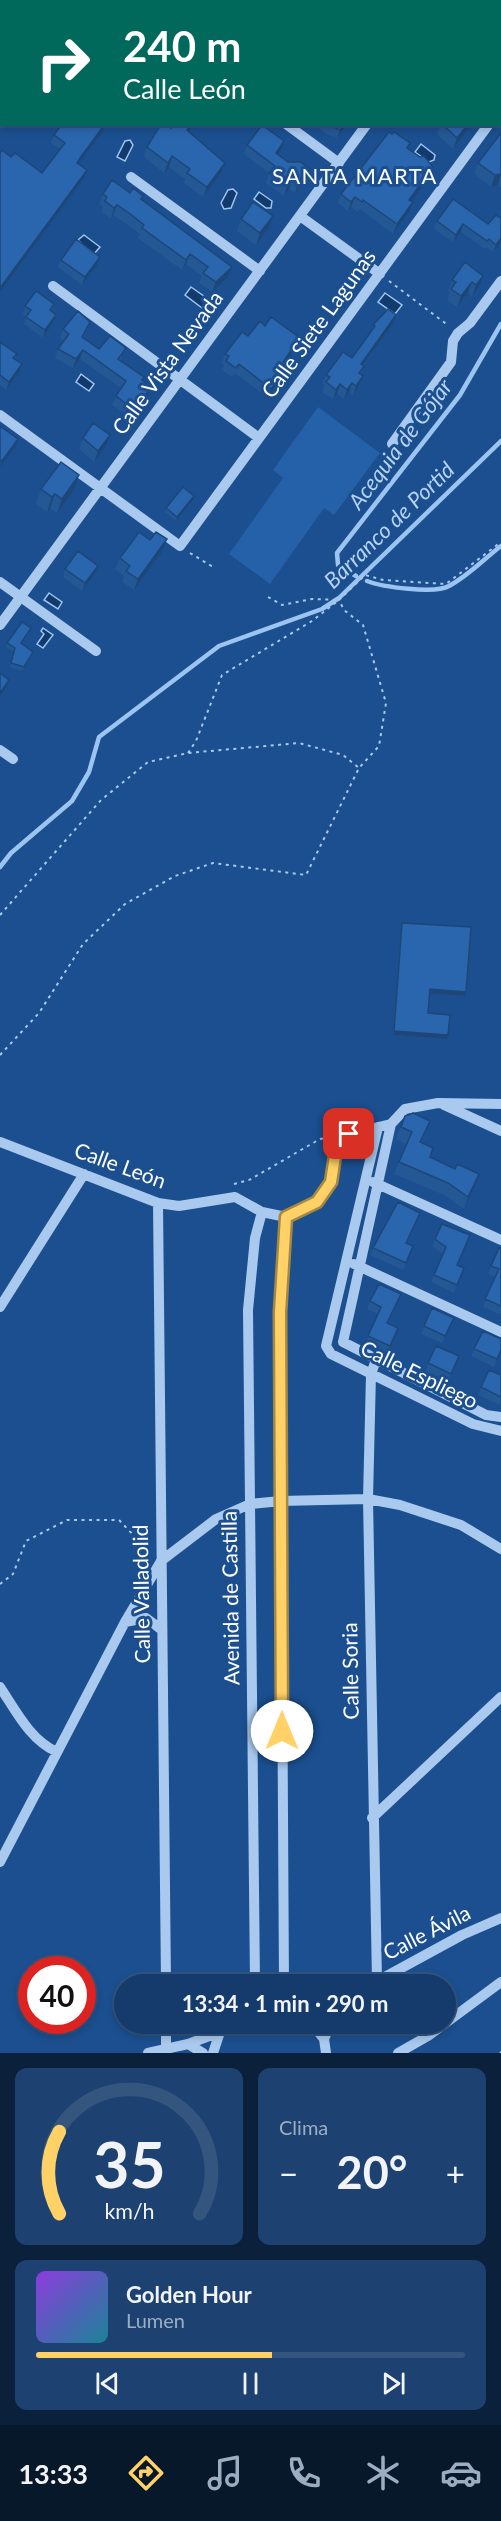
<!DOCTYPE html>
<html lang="es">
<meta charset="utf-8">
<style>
:root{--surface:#143b6b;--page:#1d4271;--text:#f1f3f6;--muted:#9dadc1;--line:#33557e;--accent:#ffd166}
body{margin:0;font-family:Lato,sans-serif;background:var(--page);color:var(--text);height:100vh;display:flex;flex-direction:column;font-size:22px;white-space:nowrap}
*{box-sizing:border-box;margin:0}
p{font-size:20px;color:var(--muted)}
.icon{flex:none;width:33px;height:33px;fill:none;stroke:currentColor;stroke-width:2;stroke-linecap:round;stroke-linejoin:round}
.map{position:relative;height:2053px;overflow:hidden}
.sheet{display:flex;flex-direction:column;gap:15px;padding:15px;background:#0b203b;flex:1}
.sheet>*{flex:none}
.hud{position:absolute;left:0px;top:0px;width:501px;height:126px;box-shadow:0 3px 9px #0003,0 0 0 2px var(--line);background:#00695c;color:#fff;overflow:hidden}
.speed{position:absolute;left:18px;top:1956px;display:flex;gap:12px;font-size:30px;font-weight:700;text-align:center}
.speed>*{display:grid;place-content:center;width:78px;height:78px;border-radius:50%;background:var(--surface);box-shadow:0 3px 9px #0003,0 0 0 2px var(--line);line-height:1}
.speed .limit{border:9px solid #d22;background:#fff;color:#111}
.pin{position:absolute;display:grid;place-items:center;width:51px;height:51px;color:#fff;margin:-26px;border-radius:12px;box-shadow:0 3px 9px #0006}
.me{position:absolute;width:66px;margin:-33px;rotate:0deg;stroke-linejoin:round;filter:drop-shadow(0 0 4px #0008)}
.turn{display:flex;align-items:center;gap:21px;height:126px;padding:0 24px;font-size:27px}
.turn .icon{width:78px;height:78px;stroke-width:2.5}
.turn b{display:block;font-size:42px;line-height:51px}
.big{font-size:45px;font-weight:700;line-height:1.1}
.sheet .card{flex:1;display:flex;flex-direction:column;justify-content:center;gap:9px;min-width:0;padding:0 21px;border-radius:12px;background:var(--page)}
.sheet .dial{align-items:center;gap:0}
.dial svg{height:156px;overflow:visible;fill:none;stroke:var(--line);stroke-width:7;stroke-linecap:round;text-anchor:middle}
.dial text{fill:var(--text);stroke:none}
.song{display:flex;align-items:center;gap:18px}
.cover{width:72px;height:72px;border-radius:9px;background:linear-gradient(135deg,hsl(270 70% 55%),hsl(190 70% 35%))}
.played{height:6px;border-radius:3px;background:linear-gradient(90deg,var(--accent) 55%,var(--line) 55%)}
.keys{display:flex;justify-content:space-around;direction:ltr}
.heat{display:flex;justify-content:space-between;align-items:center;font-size:33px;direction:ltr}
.sheet .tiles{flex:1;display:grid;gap:15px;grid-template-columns:1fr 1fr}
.card:last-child{grid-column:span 2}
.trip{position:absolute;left:114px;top:1974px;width:342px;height:60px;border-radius:30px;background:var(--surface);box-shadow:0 3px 9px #0003,0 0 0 2px var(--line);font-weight:700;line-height:60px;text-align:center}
.tab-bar{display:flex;height:96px;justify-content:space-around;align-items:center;background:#08182b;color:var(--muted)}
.tab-bar .icon{width:42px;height:42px}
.tab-bar .current{color:var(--accent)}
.tab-bar b{font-size:27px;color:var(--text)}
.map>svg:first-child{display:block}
.green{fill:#2461a8}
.water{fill:#123a6d;stroke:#9cc4f0;stroke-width:1.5}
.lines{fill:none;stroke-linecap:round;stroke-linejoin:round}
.stream{stroke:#9cc4f0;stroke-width:4.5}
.path{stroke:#a9c9ee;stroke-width:2;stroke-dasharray:3 4.5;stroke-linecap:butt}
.minor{stroke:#a9c9ee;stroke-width:10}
.wall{fill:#245895}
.shaded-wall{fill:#1d4779}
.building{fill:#2a66ad;stroke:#1d4779;stroke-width:1.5}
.route-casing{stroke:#a68842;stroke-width:15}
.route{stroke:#ffd166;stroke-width:10}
.labels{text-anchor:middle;stroke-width:6;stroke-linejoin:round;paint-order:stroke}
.street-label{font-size:21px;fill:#fff;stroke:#1b4f8f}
.neighbourhood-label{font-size:22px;letter-spacing:1.5px;fill:#fff;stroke:#1b4f8f}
.water-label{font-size:22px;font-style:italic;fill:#b5d3f5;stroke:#1b4f8f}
</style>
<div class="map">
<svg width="501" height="2053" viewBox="0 0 501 2053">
<rect width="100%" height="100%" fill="#1b4f8f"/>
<!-- green -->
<path class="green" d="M318,407L380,453L334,515L324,508L270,584L229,554L283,478L273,470Z"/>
<!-- water -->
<path class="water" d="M125,141L130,140L133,145L125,161L117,157Z
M421,144L435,155L434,160L429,162L415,152Z
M233,189L237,193L231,208L224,209L221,203L228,190Z
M259,192L272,201L271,208H266L254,199Z
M84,235L100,247L93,255L78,240Z
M191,287L208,299L202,308L185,295Z
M385,293L402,305L395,314L378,302Z
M81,374L94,384L89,391L76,382Z
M49,593L62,602L58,609L44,600Z
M43,628L53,635L43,648L37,644L44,634L41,631Z"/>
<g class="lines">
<!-- stream -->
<path class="stream" d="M356,576L338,565L337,553L460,395L501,324
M367,581C382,587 435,594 449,586C468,576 484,559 501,546
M0,867L11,853L72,801L89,772L99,737L219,646L322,609L339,598L501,441"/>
<!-- path -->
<path class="path" d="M389,281L449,326
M190,553L213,567
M268,597L282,605L312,599L339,600
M188,753L196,741L222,675L312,621L339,600
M0,915L101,800L148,762L188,753L299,743L343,755L359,768
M0,1055L39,1013L83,944L125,904L175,876L213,863L306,875L359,768L379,746L386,703L363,625L344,610L339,600L365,575L383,580L446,584L501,542
M234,1184L249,1180L320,1139L331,1137
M0,1584L13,1574L26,1541L67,1520H119L140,1542L149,1543
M500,2053L501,2052"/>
<!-- minor -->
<path class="minor" d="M347,0L349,2
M461,0L463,2
M500,28L501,30
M500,111L501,109
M286,124L339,163
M131,177L260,271
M300,216L380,274
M53,286L259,438
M0,415L180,546L489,124
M392,444L451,362L453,341L458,333L470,323L501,281
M0,582L96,651
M0,625L367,124
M0,750L13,759
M501,1104L438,1103L405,1109L391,1124L343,1342L486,1415L501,1417
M444,1105L501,1131
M378,1127L326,1346L331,1354L473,1424L501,1431
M0,1142L158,1203L179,1206L235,1197L262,1212L286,1217L317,1202L331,1182L335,1156L349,1134L391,1124
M373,1182L501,1240
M158,1203L166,1984
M354,1264L501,1332
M0,1307L84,1174
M376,1360L371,1374L368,1499L377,1981
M125,1622L146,1618L162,1630
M0,1687C16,1711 30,1740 57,1752
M372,1818L501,1697
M0,1862L125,1622L161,1561L216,1519L250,1504L281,1501L368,1499L400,1505L461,1525L501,1549
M255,1984L248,1310L255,1238L262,1212
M284,1984L280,1312L286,1217
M372,1984L462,1935L501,1918
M166,2024V2048
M312,2024L324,2039L326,2053
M324,2039L331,2024
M188,2044L203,2053
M148,2053L188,2044L220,2032
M213,2053L220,2032L226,2024
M398,2053L428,2036L501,1982"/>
</g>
<!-- wall -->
<path class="wall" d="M62,124H108L78,164L84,178L0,292V153L11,157L42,173L60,149L51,143L54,135Z
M174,124H194L190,132L221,173L203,197L184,183L185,179L169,167L164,173L144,157L147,147L171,128Z
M347,124L337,138L326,134L316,125Z
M440,124H472L453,149L437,134Z
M501,133V188L498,185L491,187L474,174L478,163Z
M247,145L281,150L278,154L305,177L295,193L289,189L284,196L266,183L269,173L244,154Z
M408,149L433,167L430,176L411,201L409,212L393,234L360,209L358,212L351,207L348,211L338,203L341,194Z
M130,193L143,196L142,200L232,267L228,277L212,292L199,283L202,276L186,264L182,270L138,238L140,234L125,223L113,215L111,219L101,212L103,207L99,204L103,194Z
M501,218V242L493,252L486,247L485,249L461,232L453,242L434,229L437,221L488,224Z
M241,219L269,227L256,245L237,231Z
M100,257L97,265L82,285L58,267L61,260Z
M465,262L479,287L472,296L468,293L457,307L447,300L450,292L448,291L452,280Z
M54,304L52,312L56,315L53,322L43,338L24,324L26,316L23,314L25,306Z
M90,322L83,338L99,349L122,357L120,361L143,381L148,396L137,412L135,411L130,418L112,405L116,396L121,388L80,359L73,368L55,358L58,349L64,341L60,338L63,329Z
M393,324L363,366L361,375L363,376L359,385L353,395L349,392L344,399L337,394L333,399L322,392L325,385L322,384L326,375L352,358L370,334L373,325Z
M248,336L297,347L285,363L289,366L285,375L268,398L235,373L232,377L222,370L224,364L222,363L225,354Z
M0,342L17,354L15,359L19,372L6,390L0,385Z
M83,438L106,446L94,462L79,449Z
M41,489L74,490L57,513L50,508L47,512L36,504Z
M194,496L193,500L176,521L165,512L166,508Z
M150,540L163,550L134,590L122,582L124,576L115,569L120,558Z
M98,566L95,573L82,591L63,577L65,569Z
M30,632L22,643L32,656L22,671L10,667L14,652L6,647L7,643Z
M402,923L466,992L465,996L430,993L428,1013L447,1039L393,1035L401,927Z
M405,1116L430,1121L421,1143L430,1157L455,1169L479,1174L464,1209L444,1195L394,1174L406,1144L396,1139Z
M420,1213L407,1243L413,1246L403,1270L370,1255L373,1248Z
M442,1224L457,1265L464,1268L454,1293L431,1282L443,1254L432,1246Z
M501,1249V1315L483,1307L496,1277L488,1274L491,1266Z
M370,1301L398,1302L388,1324L395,1336L387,1354L365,1344L378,1314L367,1309Z
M451,1325L442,1343L421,1334L424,1326Z
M501,1339V1351L494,1367L471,1356L474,1349Z
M459,1356L448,1381L426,1371L428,1363Z
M501,1375L500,1405L478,1395L481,1387Z"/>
<!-- shaded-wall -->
<path class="shaded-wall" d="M105,124H108L77,166L80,158Z
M191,124H194L184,140L187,130Z
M344,124H347L337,138L340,130Z
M468,124H472L453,149L457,138Z
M284,141L281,150L272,162L276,153Z
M172,156L169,167L164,173L168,163Z
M225,163L221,173L203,197L207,187Z
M433,167L430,176L406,209L409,200Z
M309,168L305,177L295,193L298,184Z
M87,170L84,178L0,292V288Z
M501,174L498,185L491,187L495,175Z
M292,180L289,189L284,196L287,186Z
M355,197L351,207L348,211L351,202Z
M413,202L409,212L393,234L397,224Z
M117,205L113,215L111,219L114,208Z
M273,216L269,227L256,245L260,233Z
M463,224L461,232L453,242L456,235Z
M501,238V242L493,252L496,245Z
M190,254L186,264L182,270L186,260Z
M100,257L97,265L82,285L85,277Z
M232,267L228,277L212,292L216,282Z
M483,276L479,287L472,296L476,285Z
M472,282L468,293L457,307L461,296Z
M56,315L53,322L43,338L45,330Z
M396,315L393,324L357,373L361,364Z
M300,338L297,347L279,371L283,362Z
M83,350L80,359L73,368L76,359Z
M22,364L19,372L6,390L9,382Z
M289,366L285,375L268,398L271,389Z
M363,376L359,385L353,395L356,386Z
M352,383L349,392L344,399L347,390Z
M340,384L337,394L333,399L336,390Z
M151,387L148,396L137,412L140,403Z
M138,402L135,411L130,418L133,409Z
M110,435L106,446L94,462L98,451Z
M18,439L15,447L0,467L2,461Z
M79,475L74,490L57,513L62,499Z
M55,494L50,508L47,512L52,497Z
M194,496L193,500L176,521L177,517Z
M167,539L163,550L134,590L138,579Z
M98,566L95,573L82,591L85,583Z
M9,680L6,687L0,696V693Z
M430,989L466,992L465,996L428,993Z
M394,1031L448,1035L447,1039L393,1035Z
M479,1174L474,1187L464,1209L468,1197Z"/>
<!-- building -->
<path class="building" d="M21,0H190L189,2H20Z
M401,0H429L428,2H399Z
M2,26V86L0,88V28Z
M500,65L501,66V76L500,78Z
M62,124H105L80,158L77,163L87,170L0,288V153L2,150L11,157L15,153L42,173L65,143L54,135Z
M161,124H167L171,128L174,124H191L187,130L225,163L207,187L187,173L190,169L172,156L168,163L147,147Z
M327,124H344L340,130Z
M442,124H468L457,138Z
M262,125L284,141L276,153L288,162H300L309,168L298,184L292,180L287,186L269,173L275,166L247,145Z
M389,132L392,134L394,132L410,143L407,148L420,157L424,156L433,167L409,200L413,202L397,224L363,200L362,202L355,197L351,202L341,194Z
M501,133V174L495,175L478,163Z
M112,180L130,193L133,188L143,196L141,199L232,267L216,282L203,273L208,267L190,254L186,260L142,228L144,225L129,213L117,205L114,208L105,201L107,197L103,194Z
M453,199L488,224L496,215L501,218V238L496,245L489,239L487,241L463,224L456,235L437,221Z
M253,202L273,216L260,233L241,219Z
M76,239L100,257L85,277L61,260Z
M465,262L483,276L476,285L472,282L461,296L451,289L456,282L452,280Z
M36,291L54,304L50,310L56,315L45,330L26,317L31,310L25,306Z
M388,309L396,315L361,364L364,366L359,373L363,376L356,386L352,383L347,390L340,384L336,390L326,382L330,377L326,375L343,352L352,358L375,326L373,325Z
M78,311L90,322L82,337L99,349L110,336L126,348L118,359L144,377L142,380L151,387L140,403L138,402L133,409L116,396L126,381L83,350L76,359L58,349L69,334L63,329Z
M271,317L300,338L283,362L289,366L271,389L239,364L236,368L226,361L229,356L225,354L242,332L248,336L260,321L265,326Z
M0,342L17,354L13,358L22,364L9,382L0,375Z
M93,423L110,435L98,451L83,438Z
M0,426L18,439L2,461L0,460Z
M61,462L79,475L62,499L55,494L52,497L41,489Z
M183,487L194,496L177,517L166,508Z
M139,532L150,540L156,532L167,539L138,579L126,571L130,566L120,558Z
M78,551L98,566L85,583L65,569Z
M22,622L31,628L21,643L33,652L24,667L11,663L15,648L7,643Z
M0,673L9,680L0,693Z
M402,923L471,927L466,992L430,989L428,1013L450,1015L448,1035L394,1031Z
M413,1113L430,1121L420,1142L433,1148L430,1157L455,1169L457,1164L479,1174L468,1197L448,1183L399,1162L412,1132L401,1127L405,1116Z
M398,1202L420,1213L406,1243L413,1246L406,1263L373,1248Z
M442,1224L470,1235L457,1265L464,1268L457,1285L434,1275L446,1247L435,1239Z
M499,1248L501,1249V1306L485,1299L499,1269L491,1266Z
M379,1284L401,1294L387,1323L398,1328L390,1346L368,1336L381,1307L370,1301Z
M432,1308L454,1318L445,1336L424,1326Z
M483,1331L501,1339V1350L497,1359L474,1349Z
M436,1346L459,1356L451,1374L428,1363Z
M489,1370L501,1375V1397L481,1387Z"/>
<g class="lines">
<defs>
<path id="route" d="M282,1731L280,1312L286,1217L317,1202L331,1182L335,1156L349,1134"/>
</defs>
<!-- route casing -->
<use href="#route" class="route-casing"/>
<!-- route -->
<use href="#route" class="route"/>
</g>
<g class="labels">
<!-- street labels -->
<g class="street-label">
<text transform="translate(319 324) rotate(-54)" y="7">Calle Siete Lagunas</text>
<text transform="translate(168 363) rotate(-54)" y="7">Calle Vista Nevada</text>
<text transform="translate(120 1166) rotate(20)" y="7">Calle León</text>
<text transform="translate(419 1375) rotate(26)" y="7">Calle Espliego</text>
<text transform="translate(142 1594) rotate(-91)" y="7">Calle Valladolid</text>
<text transform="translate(231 1598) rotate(-91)" y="7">Avenida de Castilla</text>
<text transform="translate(351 1671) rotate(-91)" y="7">Calle Soria</text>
<text transform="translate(427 1933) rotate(-27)" y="7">Calle Ávila</text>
</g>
<!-- neighbourhood labels -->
<g class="neighbourhood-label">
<text x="355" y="184">SANTA MARTA</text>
</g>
<!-- water labels -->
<g class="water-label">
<text transform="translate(400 444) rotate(-53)" y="8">Acequia de Gójar</text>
<text transform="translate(389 525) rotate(-44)" y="8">Barranco de Portid</text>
</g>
</g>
</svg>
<div class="speed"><div class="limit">40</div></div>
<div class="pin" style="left:349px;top:1134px;background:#d93025"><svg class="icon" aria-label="arrive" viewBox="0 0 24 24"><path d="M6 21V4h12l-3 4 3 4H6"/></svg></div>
<svg class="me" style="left:282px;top:1731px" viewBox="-20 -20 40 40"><circle r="19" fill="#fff"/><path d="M0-13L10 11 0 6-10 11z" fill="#ffd166"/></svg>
<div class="trip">13:34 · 1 min · 290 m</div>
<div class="hud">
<div class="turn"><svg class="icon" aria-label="right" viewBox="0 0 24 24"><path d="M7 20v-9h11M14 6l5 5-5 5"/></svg><div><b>240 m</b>Calle León</div></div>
</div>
</div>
<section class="sheet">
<div class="tiles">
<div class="card dial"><svg viewBox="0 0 100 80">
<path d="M14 69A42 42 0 1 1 86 69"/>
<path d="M14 69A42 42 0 0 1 14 27" stroke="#ffd166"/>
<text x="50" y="56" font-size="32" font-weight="700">35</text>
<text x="50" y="72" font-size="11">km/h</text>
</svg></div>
<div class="card"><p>Clima</p>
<div class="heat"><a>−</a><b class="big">20°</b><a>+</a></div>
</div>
<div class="card">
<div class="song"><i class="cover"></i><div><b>Golden Hour</b><p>Lumen</p></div></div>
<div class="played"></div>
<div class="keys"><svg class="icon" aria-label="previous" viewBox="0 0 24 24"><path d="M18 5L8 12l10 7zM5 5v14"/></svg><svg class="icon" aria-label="pause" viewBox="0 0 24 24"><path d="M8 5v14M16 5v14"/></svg><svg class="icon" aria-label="next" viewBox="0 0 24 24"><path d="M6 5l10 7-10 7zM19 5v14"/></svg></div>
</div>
</div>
</section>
<nav class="tab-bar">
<b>13:33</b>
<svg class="icon current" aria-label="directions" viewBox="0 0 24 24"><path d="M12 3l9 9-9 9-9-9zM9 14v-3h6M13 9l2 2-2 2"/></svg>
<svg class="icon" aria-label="music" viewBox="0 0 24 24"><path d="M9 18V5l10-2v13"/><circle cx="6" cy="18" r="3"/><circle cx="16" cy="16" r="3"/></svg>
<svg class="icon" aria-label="phone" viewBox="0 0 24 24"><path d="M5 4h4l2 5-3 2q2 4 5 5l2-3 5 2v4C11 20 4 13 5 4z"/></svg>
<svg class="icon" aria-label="climate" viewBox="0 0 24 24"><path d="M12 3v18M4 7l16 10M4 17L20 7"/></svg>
<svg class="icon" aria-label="car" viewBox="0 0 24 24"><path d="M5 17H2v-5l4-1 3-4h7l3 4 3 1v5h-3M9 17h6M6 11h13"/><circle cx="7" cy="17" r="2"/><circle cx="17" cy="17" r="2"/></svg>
</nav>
